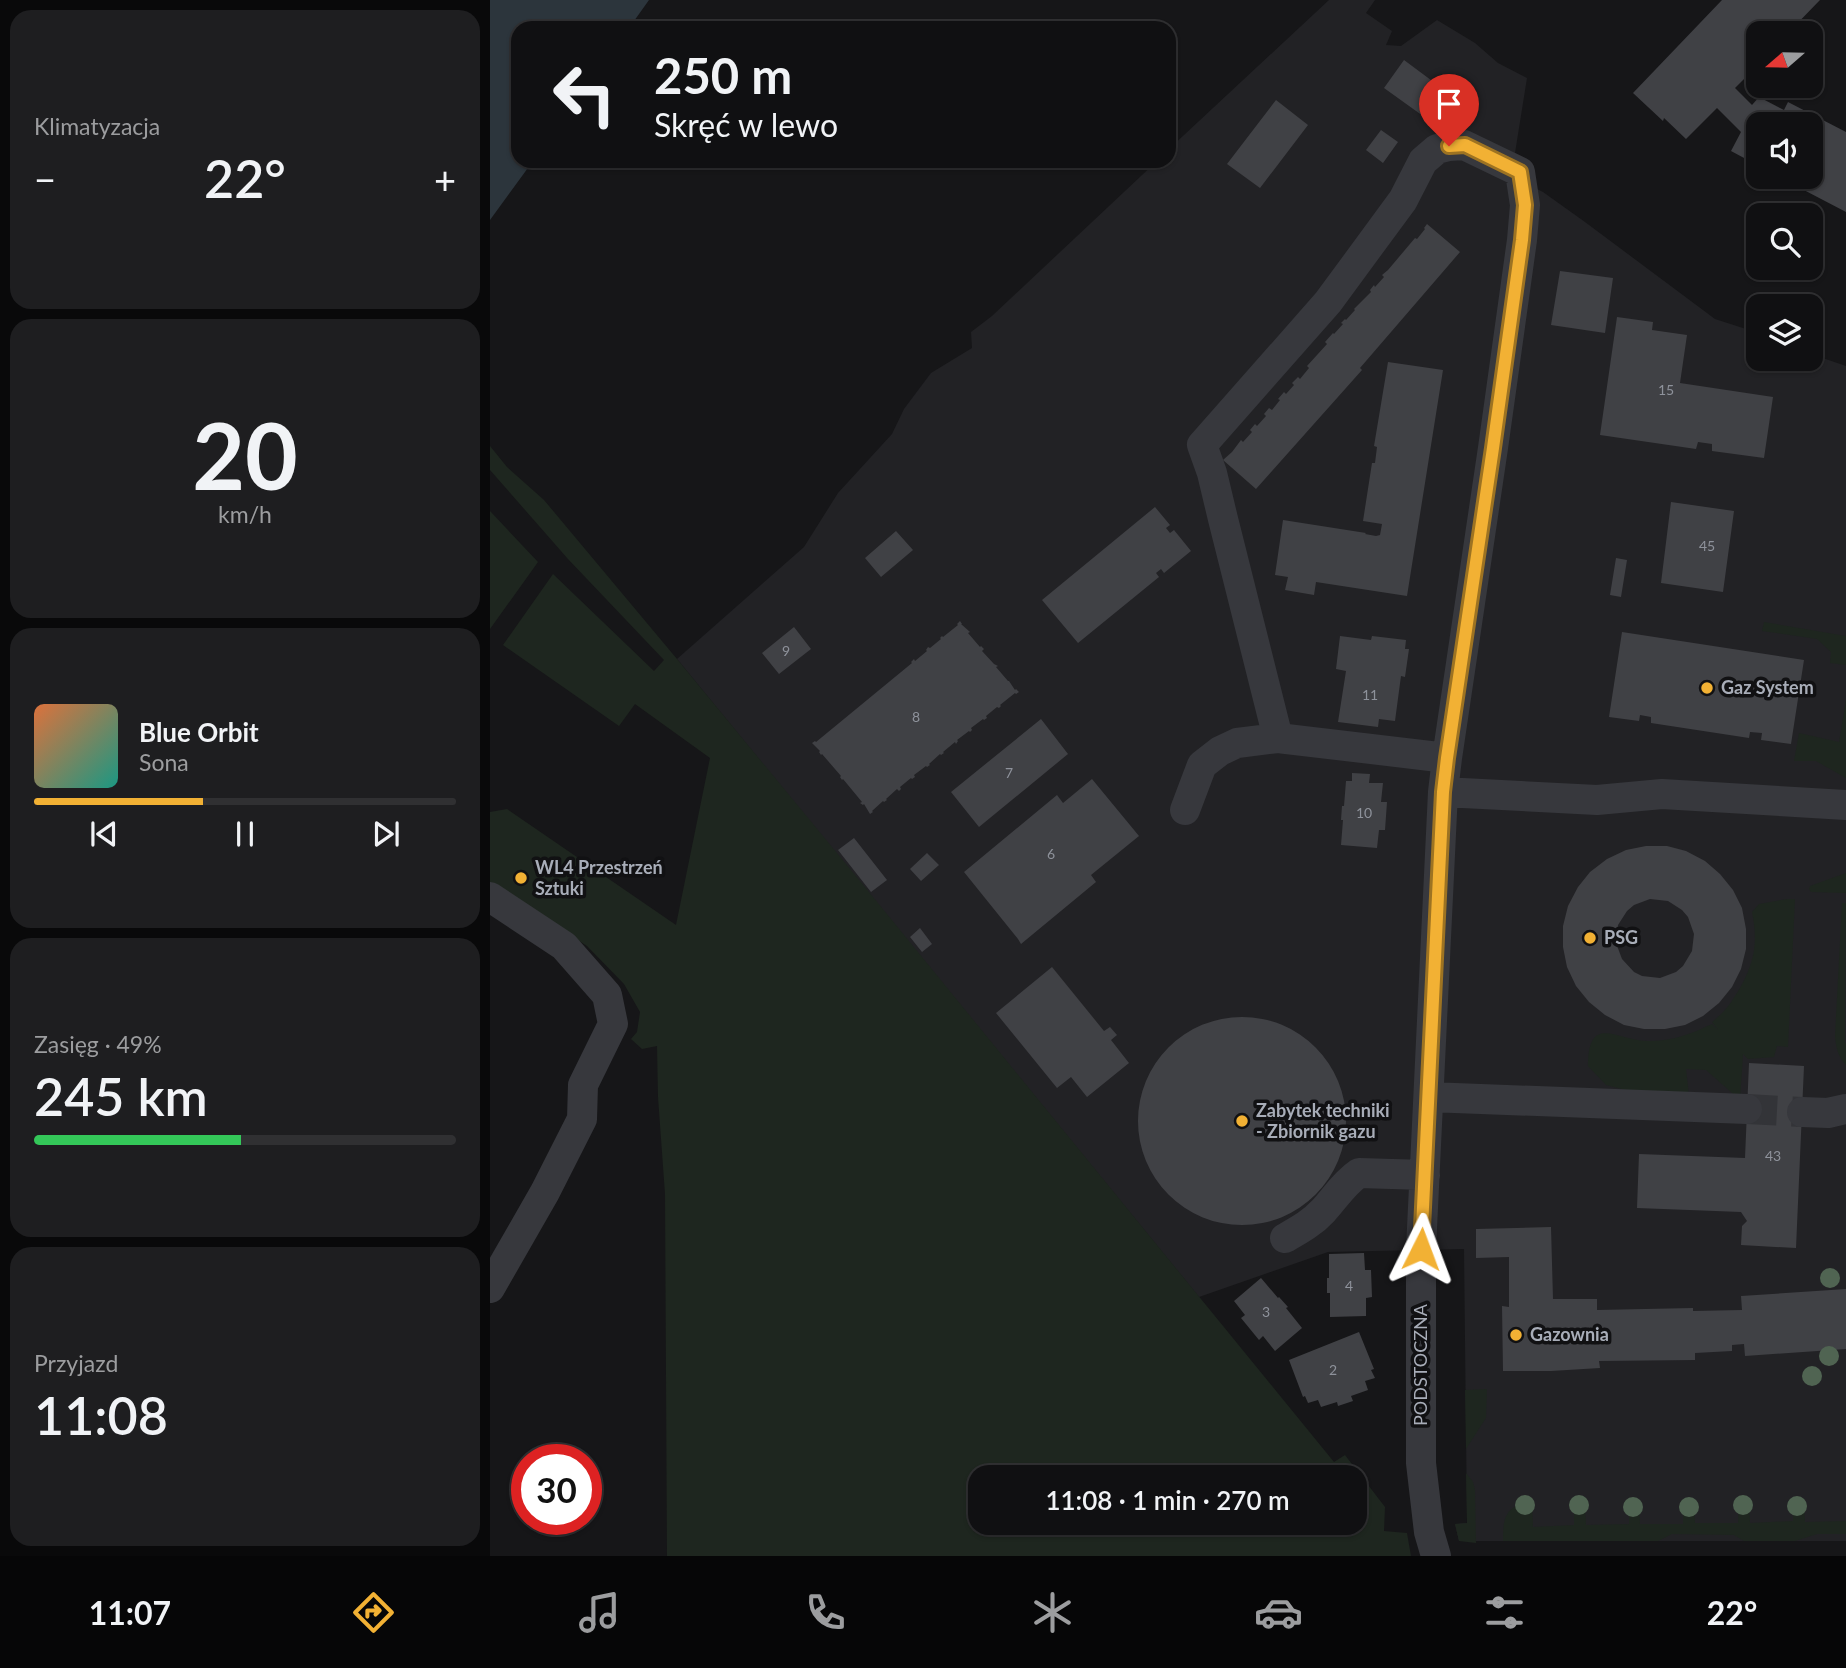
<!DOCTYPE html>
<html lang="pl">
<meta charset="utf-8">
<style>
:root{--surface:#101012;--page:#1e1e20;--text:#f1f3f6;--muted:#9c9d9f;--line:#303032;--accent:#f2b134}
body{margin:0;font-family:Lato,sans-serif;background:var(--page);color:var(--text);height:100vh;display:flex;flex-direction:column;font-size:26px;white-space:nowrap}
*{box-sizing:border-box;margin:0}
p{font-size:23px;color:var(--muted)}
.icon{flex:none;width:38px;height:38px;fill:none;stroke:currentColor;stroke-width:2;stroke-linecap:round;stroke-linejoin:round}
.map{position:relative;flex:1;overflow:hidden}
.panel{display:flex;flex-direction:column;gap:10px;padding:10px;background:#09090a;width:490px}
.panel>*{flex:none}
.banner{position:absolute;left:21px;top:21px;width:665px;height:147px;border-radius:21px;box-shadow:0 2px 5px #0004,0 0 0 2px var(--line);background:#101012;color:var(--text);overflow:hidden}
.needle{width:46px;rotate:250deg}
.tools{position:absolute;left:1256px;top:21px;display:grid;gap:14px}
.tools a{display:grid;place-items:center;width:77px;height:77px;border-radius:14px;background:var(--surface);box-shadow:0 2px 5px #0004,0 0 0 2px var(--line);font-size:35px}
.speed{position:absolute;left:21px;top:1444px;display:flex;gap:14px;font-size:35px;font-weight:700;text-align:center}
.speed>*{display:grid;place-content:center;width:91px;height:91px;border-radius:50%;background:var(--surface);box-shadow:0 2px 5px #0004,0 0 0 2px var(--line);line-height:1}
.speed .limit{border:10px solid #d22;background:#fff;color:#111}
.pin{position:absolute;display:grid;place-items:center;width:60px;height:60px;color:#fff;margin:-72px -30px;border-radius:50% 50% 50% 0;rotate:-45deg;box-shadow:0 0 7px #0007}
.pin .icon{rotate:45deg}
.me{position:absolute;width:77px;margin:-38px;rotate:3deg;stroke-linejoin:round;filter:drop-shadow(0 0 5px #0008)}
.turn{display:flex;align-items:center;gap:24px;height:147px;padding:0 28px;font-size:32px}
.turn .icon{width:91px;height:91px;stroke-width:2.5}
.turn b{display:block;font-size:49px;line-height:60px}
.big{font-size:52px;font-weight:600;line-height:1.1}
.panel .tile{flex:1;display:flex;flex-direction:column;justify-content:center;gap:10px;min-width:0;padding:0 24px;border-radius:21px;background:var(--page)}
.panel .dial{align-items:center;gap:0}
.dial b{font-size:91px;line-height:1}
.song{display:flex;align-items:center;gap:21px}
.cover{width:84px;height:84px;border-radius:10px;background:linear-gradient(135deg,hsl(20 70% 55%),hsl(170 70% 35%))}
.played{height:7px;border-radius:4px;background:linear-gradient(90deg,var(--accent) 40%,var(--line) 40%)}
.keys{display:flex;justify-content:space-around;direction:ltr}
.heat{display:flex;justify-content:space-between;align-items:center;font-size:38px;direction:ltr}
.charge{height:10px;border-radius:5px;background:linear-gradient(90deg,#34c759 49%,var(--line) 0)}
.trip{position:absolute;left:478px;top:1465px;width:399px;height:70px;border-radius:21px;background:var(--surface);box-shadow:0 2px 5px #0004,0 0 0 2px var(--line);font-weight:600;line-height:70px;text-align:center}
.dock{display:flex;height:112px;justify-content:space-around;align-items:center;background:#060607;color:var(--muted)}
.dock .icon{width:49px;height:49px}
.dock .active{color:var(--accent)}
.dock b{font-size:32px;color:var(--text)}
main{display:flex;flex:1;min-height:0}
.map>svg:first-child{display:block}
.built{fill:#222225}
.green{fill:#1e261f;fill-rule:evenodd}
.water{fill:#2c353c}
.building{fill:#404145;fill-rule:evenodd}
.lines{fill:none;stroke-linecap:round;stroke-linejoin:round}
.minor-tunnel{stroke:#333438;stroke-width:30;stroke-dasharray:30 15;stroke-linecap:butt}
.minor{stroke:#37383d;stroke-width:30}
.tree{fill:#506452}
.route-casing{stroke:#9d7322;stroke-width:18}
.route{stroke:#f2b134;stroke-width:12}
.poi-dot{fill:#f2b134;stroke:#111113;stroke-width:2.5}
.labels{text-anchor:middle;stroke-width:7;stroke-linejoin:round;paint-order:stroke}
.number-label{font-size:14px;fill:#8e929b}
.poi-label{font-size:18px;font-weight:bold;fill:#a8adb8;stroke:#111113;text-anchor:start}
.street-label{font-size:18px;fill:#a8adb8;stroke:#111113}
</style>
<main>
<section class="panel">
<div class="tile"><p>Klimatyzacja</p>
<div class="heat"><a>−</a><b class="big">22°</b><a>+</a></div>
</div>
<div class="tile dial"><b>20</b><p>km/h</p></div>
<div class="tile">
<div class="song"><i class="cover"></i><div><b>Blue Orbit</b><p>Sona</p></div></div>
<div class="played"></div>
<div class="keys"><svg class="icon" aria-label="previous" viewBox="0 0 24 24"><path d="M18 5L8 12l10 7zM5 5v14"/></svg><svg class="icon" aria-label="pause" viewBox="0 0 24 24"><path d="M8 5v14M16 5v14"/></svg><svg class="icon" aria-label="next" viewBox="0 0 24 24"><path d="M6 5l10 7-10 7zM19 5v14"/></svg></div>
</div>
<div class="tile"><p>Zasięg · 49%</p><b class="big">245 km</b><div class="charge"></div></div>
<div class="tile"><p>Przyjazd</p><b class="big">11:08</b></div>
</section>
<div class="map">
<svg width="1356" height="1556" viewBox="0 0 1356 1556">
<rect width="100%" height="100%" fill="#161618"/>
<!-- built -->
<path class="built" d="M839,0H885L876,13L902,31L896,45L911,46L947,20L985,43L1008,63L1037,78L1025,153L1039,160L1045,171L1043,187L1053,192L1095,222L1225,319L1256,329L1266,315L1269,317V359H1321V354L1356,366V1541H969L965,1524L977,1523L974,1249L838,1252L709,1297L187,659L314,547L348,493L402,434L414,409L441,373L482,348L481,332L502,316L667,161H679V149Z"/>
<!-- green -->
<path class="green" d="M0,446L17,467L54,500L187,659L370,881L844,1462L855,1455L895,1507L894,1531L917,1533L921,1556H177L175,1194L168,1097L167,1046L152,1049L141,1039L147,1032L150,1012L134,984L97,946L0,882V812L17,809L186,925L220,758L145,704L129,726L13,645L63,574L164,671L174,660L78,559L0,470ZM490,1477H864V1522H490Z
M0,511L48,562L0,629Z
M1274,622L1356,636V665L1340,663L1341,652L1327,639L1272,631Z
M1356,700V778L1326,761H1304L1309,733L1349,742Z
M1356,873V893L1321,892L1319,889L1320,886Z
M1297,899H1305L1298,1047L1287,1046L1284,1057L1258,1059L1253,1054L1250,1100L1216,1070L1196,1069L1199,1095L1136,1090L1116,1085L1098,1066C1098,1011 1129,1042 1159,1041C1183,1041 1201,1034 1222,1024L1228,1030L1222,1022C1237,1010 1240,1004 1250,988C1265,961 1268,942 1262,912L1269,904Z
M1352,903H1356L1355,1043L1356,1044V1065C1348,1057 1346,1047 1345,1036Z
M997,1389L996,1418L976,1449L975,1390Z
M976,1473L983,1482L985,1490L986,1543L969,1541L965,1524L977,1523Z
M1303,1500H1314L1315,1522L1356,1521V1534H1327L1305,1541H1254L1244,1535L1182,1534L1168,1541H1013C1013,1518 1015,1505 1042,1502L1043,1527L1084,1525V1504H1095L1096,1525L1139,1524V1503H1149L1150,1524H1193V1502L1204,1501L1205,1523H1248L1249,1501H1259L1260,1523L1303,1521Z"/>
<!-- water -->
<path class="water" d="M0,0H159L139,28H28V161H43L0,220Z"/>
<!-- building -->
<path class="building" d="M1232,0H1330L1298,33H1269V64L1245,88L1262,105L1269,97L1294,110L1298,102L1356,132V212L1289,177H1321V124H1269V166L1241,151L1251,132L1227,108L1196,139L1174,118L1173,121L1143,93Z
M914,60L953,89L933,116L894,88Z
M786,100L818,125L770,188L737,164Z
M891,130L908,142L893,163L876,150Z
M937,224L970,252L870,368L872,370L766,489L733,460L742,452L751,440L753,442L762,432L760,430L765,424L767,426L776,416L774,414L779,408L782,410L790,400L788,399L794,392L796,394L804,385L802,383L808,377L810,379L819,368L817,366L837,344L835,342L843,333L844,334L853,324L851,323L855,319L856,320L865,310L864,309L881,292L880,290L884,285L885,287L894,277L892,275L898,270L925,238L927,239L935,229L934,228Z
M1070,271L1123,278L1115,333L1061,325Z
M1127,317L1163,322L1162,330L1197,335L1190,383L1283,397L1274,458L1222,451V444L1208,442L1206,449L1110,435Z
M898,362L953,370L917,596L826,582L824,595L795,590L798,577L785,575L793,520L876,533L875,534L886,536L890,535L892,524L873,521L882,463H885L887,447L884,446Z
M1181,502L1244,511L1233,592L1171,583Z
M665,507L680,525L676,528L680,533L684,530L701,551L674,573L671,569L666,573L669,577L588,643L552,600Z
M406,531L423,550L391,577L375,558Z
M1126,558L1137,560L1131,597L1120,595Z
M470,621L472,624H471L480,632L478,633L490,647L491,646L494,649L492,651L504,664L508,666L506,667L518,681H519L525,690L526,689L529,692L526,694L525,693L510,705L511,706L509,708L507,707L496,716L497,718L494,720L493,719L481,728L482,730L480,732L479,731L467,740L468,741L466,744L465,742L453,752L454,753L451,755L450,754L439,764L440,765L437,767L436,766L424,775L425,777L422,779L421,778L410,787L411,789L409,791L407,789L396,799L397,800L394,802L393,801L382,811L383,812L380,814L374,804L373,805L370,803L372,802L353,779L352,780L350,777L351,776L332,754L331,755L329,752L330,751L322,743L325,741L326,742L422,663L421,662L424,659L425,661L437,651L436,650L438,647L440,648L451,639L450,638L452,636L453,637L468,625L467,624Z
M304,627L321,649L289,674L272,653Z
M1132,632L1314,660L1301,744L1271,740L1272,733L1260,732L1259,738L1161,723V717L1150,715L1149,721L1119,717Z
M850,636L881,640L882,636L916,640L915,649H919L915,677L911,676L905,721L889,719L888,727L848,722L856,671L846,669Z
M551,719L578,754L489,827L461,792Z
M862,773L880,774L879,783H893L891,802H897L895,830H889L887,848L851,845L853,820H851L852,806H854L856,781H862Z
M602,779L649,836L601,875L606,882L531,944L528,939L474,872L567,795L573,803Z
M364,838L397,880L381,892L348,850Z
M1156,846H1177L1196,851L1215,861L1230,874L1243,890L1252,908L1256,929V949L1251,969L1242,987L1229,1003L1213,1016L1195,1025L1175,1029H1154L1134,1025L1115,1015L1099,1002L1086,986L1077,967L1073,947V926L1078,906L1088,887L1100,872L1117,859L1136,850ZM1160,899L1178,901L1192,910L1198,917L1204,934L1202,951L1193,966L1186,972L1170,978L1152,976L1144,972L1132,959L1126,943L1128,925L1137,911L1144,905Z
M437,853L449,865L431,881L420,869Z
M430,928L442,944L432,952L420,937Z
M562,967L614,1031L620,1027L627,1035L621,1040L639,1063L597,1097L581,1077L567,1088L506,1013Z
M648 1121a104 104 0 1 1 208 0a104 104 0 1 1-208 0Z
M1259,1063L1314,1066L1306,1248L1251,1245L1252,1226L1257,1221L1251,1212L1147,1208L1149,1154L1255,1158Z
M1061,1227L1063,1299H1107V1310L1203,1308V1311L1252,1310L1251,1296L1356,1289V1349L1255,1356L1254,1344L1242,1345V1351L1205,1353V1360L1109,1361L1110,1368L1061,1371H1013L1012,1306L1019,1307V1257L986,1258V1229Z
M874,1253L875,1270H881L882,1297L876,1298V1316L840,1317V1293H837V1278H839V1254Z
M771,1278L788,1298L789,1297L798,1307L796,1308L812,1328L785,1351L773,1336L769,1340L751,1318L755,1315L744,1301Z
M869,1332L884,1369L881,1370L885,1378L875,1381L878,1390L861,1396L863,1401L848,1406L847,1402L831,1407L828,1400L818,1403L815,1396L813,1397L799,1360Z"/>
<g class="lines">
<!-- minor-tunnel -->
<path class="minor-tunnel" d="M1257,1109L1312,1112"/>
<!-- minor -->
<path class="minor" d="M788,738L733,519L722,473L712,445L838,302L913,200L933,161L947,149L959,146L974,145L1030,172L1035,205L1032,240L1003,448L957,758L953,792L931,1249V1463L939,1532L946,1556
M953,792L1107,800L1172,794L1356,805
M695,810L712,765L730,751L747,743L788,738L957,758
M0,897L74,946L117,995L123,1024L93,1085L92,1119L55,1192L0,1288
M939,1097L1257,1109
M1312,1112L1338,1113L1356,1109
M795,1238C809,1230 822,1223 833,1211C845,1198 854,1183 869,1173L935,1175"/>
</g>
<!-- trees -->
<g class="tree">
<circle cx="1340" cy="1278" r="10"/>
<circle cx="1339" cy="1356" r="10"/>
<circle cx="1322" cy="1376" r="10"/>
<circle cx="1035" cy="1505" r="10"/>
<circle cx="1089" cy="1505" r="10"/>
<circle cx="1253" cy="1505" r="10"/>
<circle cx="1307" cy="1506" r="10"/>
<circle cx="1143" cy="1507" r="10"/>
<circle cx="1199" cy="1507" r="10"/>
</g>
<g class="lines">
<defs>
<path id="route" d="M931,1249L953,792L957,758L1003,448L1032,240L1035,205L1030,172L975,145L959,146"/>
</defs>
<!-- route casing -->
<use href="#route" class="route-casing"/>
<!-- route -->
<use href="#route" class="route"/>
</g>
<!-- markers -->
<g class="poi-dot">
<circle cx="1217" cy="688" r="7"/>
<circle cx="31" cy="878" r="7"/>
<circle cx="1100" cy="938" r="7"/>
<circle cx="752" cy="1121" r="7"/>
<circle cx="1026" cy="1335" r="7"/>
</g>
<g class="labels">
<!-- number labels -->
<g class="number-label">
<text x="1176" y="395">15</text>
<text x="1217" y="551">45</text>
<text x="296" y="656">9</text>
<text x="880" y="700">11</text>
<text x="426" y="722">8</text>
<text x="519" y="778">7</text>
<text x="874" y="818">10</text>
<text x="561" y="859">6</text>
<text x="1283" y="1161">43</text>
<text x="859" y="1291">4</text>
<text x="776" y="1317">3</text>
<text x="843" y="1375">2</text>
</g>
<!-- poi labels -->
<g class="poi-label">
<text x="1231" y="694">Gaz System</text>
<text x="45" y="874">WL4 Przestrzeń<tspan x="45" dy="21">Sztuki</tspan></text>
<text x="1114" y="944">PSG</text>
<text x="766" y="1117">Zabytek techniki<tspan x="766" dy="21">- Zbiornik gazu</tspan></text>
<text x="1040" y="1341">Gazownia</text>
</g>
<!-- street labels -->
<g class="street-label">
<text transform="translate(931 1365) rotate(-90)" y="6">PODSTOCZNA</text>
</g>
</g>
</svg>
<div class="tools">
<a><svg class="needle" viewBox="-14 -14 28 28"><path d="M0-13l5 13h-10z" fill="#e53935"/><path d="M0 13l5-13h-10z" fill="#9c9d9f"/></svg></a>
<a><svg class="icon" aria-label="sound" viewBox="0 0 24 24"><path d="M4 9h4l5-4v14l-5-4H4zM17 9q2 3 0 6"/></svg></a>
<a><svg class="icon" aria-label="search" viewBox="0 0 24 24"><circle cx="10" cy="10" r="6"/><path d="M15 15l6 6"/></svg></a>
<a><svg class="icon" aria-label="layers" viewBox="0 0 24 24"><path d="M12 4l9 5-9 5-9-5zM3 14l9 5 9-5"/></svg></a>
</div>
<div class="speed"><div class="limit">30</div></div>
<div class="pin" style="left:959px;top:146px;background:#d93025"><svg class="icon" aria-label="arrive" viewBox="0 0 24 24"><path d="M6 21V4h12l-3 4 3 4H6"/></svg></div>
<svg class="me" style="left:931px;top:1249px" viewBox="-20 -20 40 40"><path d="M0-17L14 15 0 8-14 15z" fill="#f2b134" stroke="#fff" stroke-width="4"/></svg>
<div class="trip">11:08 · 1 min · 270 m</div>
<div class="banner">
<div class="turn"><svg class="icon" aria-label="left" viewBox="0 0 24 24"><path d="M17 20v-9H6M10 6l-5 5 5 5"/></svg><div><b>250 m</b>Skręć w lewo</div></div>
</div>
</div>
</main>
<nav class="dock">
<b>11:07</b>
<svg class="icon active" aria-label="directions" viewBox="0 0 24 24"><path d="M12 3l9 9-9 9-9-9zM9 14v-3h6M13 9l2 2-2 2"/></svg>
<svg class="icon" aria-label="music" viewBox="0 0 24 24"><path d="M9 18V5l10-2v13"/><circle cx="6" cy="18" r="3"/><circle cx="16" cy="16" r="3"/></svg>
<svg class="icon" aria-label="phone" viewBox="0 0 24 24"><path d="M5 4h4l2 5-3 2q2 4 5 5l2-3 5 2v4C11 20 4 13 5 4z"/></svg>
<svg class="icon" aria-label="climate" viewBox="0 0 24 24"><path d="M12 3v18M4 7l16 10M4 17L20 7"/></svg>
<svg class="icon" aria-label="car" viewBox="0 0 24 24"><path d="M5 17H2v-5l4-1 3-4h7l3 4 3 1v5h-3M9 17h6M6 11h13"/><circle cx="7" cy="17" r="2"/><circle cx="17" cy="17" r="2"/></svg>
<svg class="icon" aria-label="filters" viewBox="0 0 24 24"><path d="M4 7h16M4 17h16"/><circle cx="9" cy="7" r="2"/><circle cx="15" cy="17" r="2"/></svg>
<b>22°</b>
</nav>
